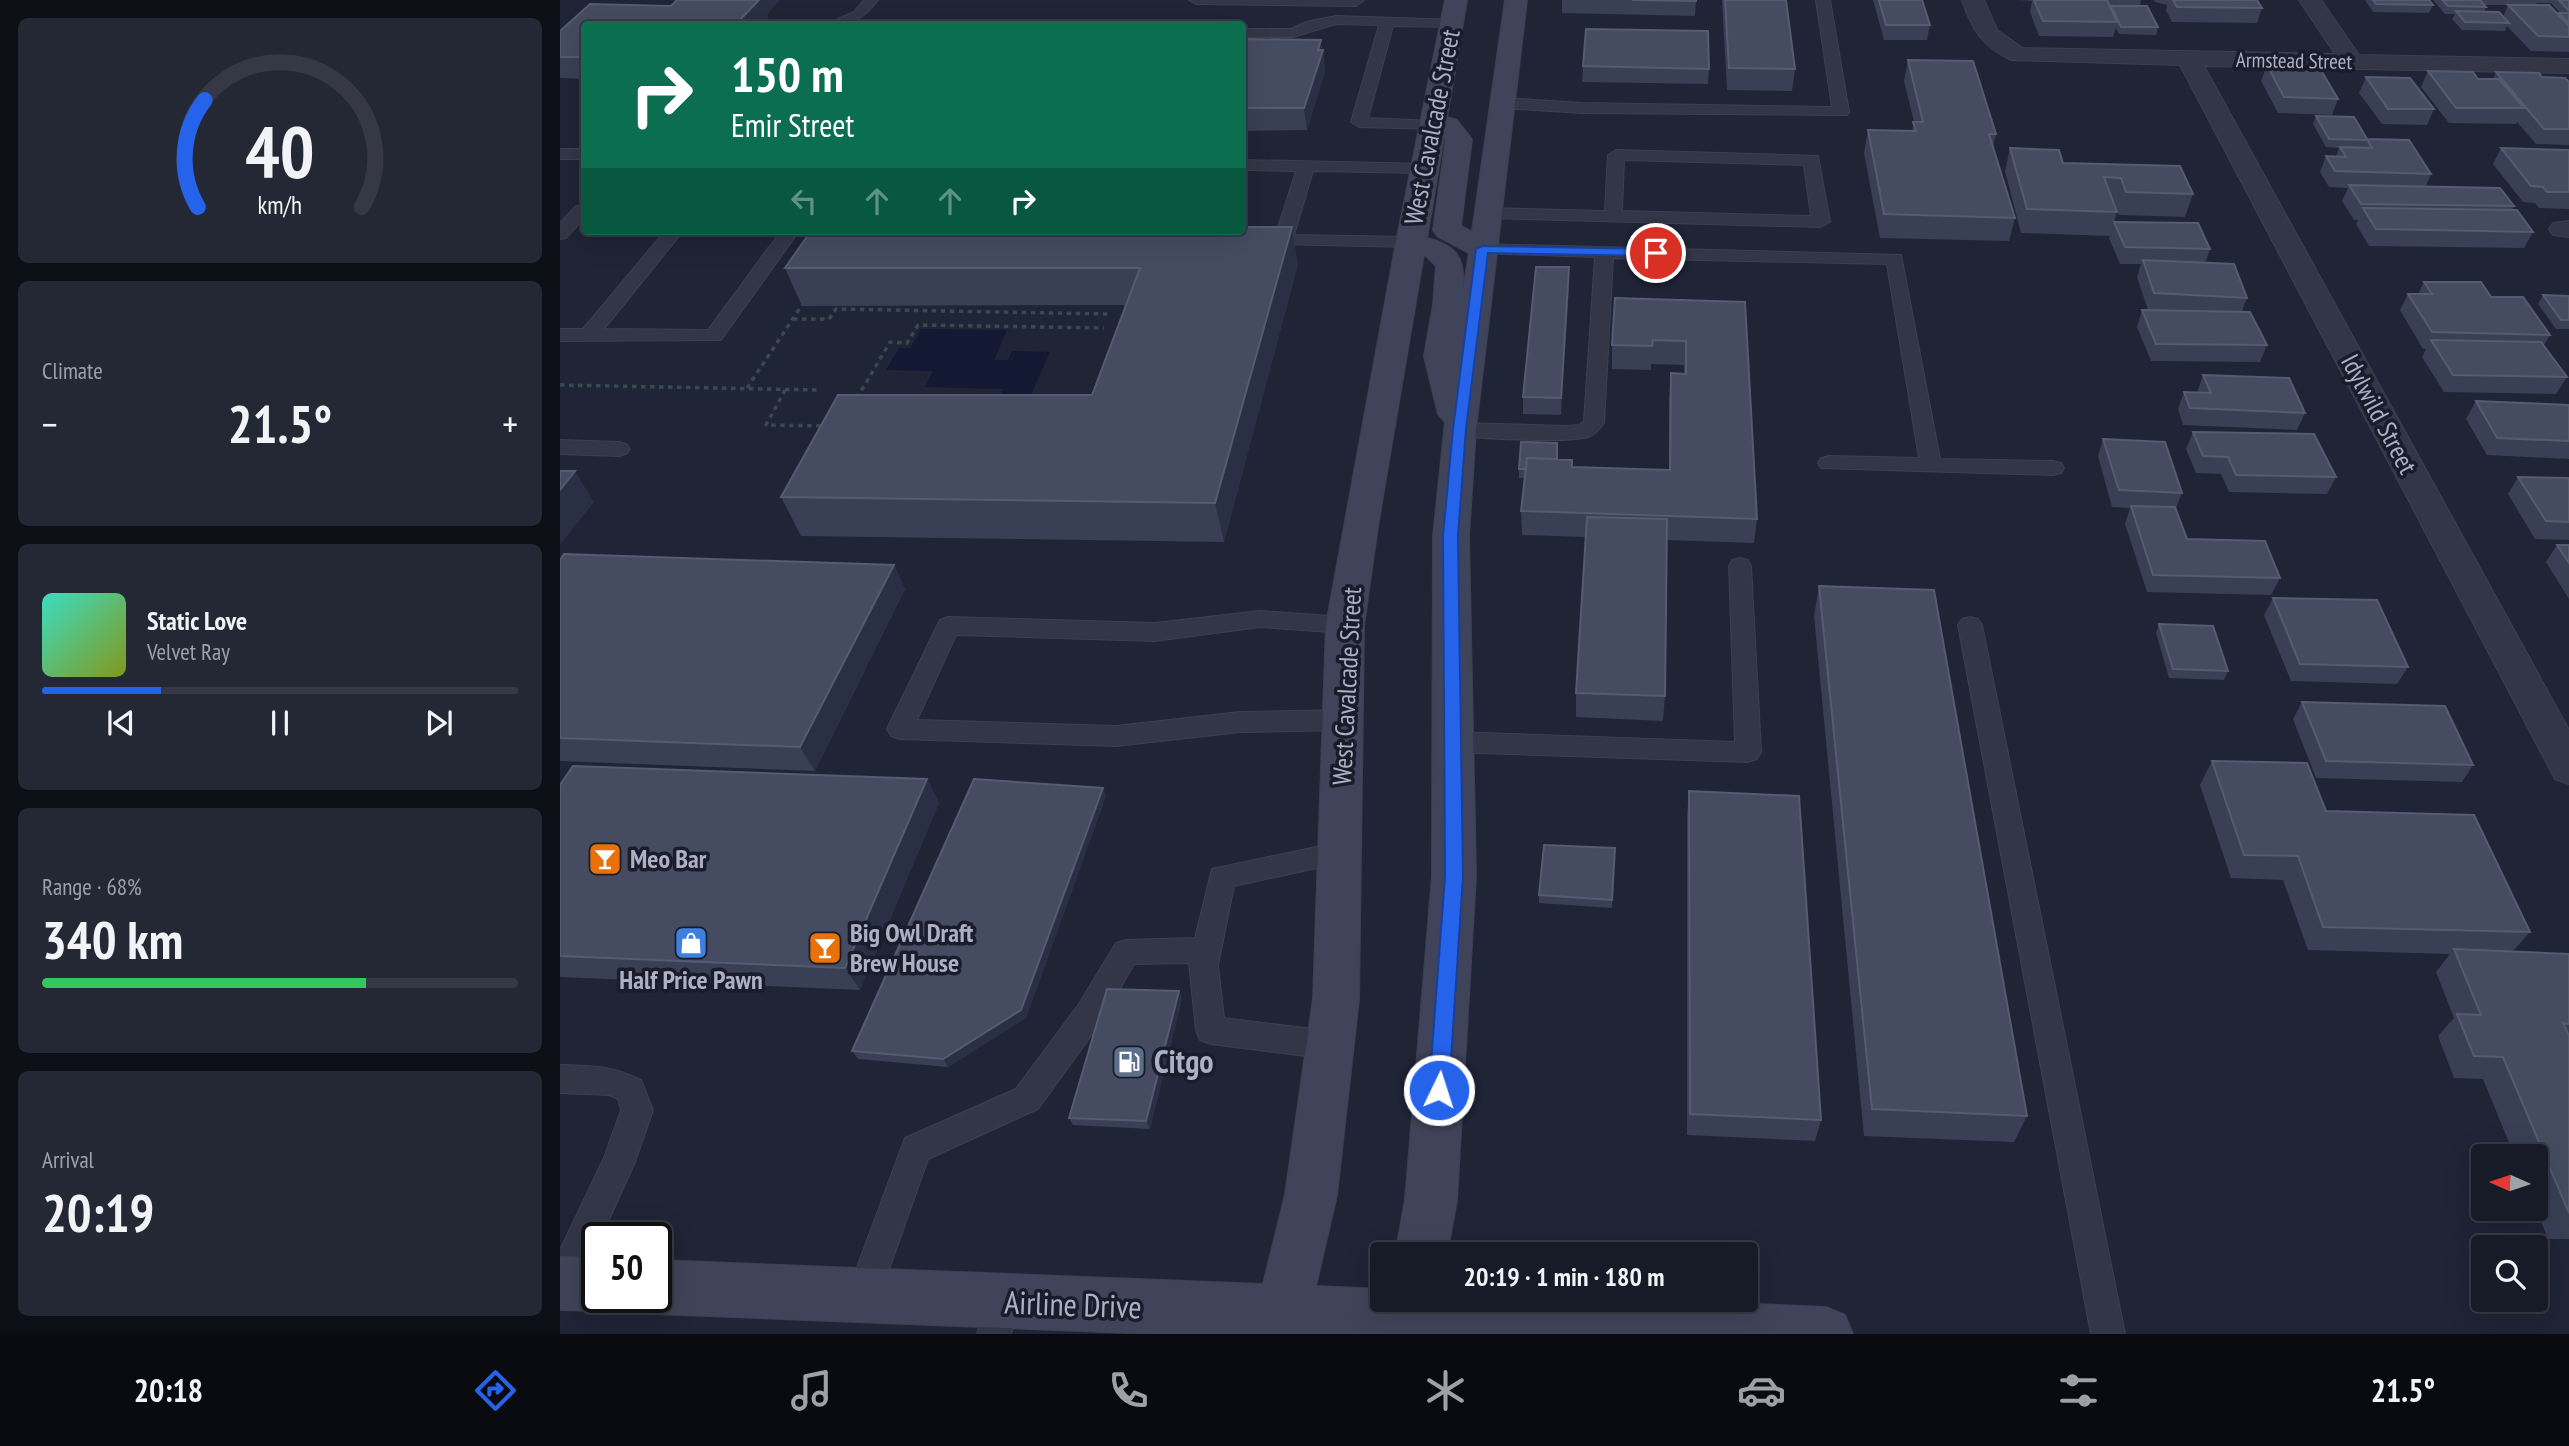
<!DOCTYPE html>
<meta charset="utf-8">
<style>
:root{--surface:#171b28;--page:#242834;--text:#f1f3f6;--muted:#9ea1a8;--line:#363945;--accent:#2563eb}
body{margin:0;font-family:"PT Sans Narrow",sans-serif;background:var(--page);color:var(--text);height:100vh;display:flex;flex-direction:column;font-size:26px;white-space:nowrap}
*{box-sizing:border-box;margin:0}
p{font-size:23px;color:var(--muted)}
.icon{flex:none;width:38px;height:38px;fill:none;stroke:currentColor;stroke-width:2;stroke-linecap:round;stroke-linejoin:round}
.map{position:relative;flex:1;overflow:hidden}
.details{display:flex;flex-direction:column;gap:18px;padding:18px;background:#0d0f16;width:560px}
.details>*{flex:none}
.top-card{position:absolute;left:21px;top:21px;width:665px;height:214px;border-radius:7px;box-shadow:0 7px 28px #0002,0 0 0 2px var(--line);background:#0b6e4f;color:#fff;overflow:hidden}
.needle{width:46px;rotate:273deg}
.buttons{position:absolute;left:1911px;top:1144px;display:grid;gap:14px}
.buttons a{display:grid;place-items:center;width:77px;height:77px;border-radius:7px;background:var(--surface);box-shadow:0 7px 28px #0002,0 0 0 2px var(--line);font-size:35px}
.speed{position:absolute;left:21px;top:1222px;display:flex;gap:14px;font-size:35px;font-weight:700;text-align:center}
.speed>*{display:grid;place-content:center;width:91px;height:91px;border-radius:50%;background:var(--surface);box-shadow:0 7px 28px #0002,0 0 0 2px var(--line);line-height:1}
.speed .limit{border:4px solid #111;border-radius:10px;background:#fff;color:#111}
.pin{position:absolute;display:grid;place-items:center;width:60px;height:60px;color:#fff;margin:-30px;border:4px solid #fff;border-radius:50%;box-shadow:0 2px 7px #0007}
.me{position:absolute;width:77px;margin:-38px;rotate:4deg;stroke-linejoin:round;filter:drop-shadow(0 0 5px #0008)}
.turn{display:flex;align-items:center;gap:24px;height:147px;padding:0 35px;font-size:32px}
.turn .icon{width:91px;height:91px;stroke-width:2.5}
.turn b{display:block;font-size:49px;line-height:60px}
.lanes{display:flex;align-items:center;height:66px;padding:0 35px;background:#0003;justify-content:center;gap:35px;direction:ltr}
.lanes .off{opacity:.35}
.big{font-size:52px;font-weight:700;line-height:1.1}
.details .card{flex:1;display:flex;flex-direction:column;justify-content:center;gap:10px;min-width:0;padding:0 24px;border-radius:10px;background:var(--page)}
.details .dial{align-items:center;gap:0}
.dial svg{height:182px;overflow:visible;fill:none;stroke:var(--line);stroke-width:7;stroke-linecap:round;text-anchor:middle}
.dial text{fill:var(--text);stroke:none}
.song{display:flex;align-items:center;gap:21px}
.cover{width:84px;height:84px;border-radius:10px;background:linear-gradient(135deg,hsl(170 70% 55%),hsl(70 70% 35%))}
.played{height:7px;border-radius:4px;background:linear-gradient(90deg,var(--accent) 25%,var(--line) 25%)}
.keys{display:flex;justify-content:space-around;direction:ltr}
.heat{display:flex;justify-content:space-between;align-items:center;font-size:38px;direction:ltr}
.charge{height:10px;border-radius:5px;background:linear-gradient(90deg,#34c759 68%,var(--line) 0)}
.trip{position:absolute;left:810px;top:1242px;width:388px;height:70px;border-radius:7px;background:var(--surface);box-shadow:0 7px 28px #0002,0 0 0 2px var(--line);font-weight:700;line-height:70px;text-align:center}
.tabs{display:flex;height:112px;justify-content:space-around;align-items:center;background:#090b10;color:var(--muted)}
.tabs .icon{width:49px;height:49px}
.tabs .current{color:var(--accent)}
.tabs b{font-size:32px;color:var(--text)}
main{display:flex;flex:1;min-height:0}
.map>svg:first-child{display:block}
.water{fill:#131933}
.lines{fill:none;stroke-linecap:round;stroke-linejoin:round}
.service-casing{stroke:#3c4050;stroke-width:2}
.minor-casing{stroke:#3c4050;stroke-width:2}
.secondary-casing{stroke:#3c4050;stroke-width:2}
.path{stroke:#394950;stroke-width:3.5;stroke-dasharray:4.5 4.5;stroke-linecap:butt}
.service{fill:#323647;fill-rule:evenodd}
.minor{fill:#323647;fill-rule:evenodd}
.secondary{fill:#40445a;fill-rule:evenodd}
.wall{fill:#393f55;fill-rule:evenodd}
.shaded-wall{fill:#292f44}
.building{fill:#454c61;stroke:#555b71;stroke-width:2}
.route{fill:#2563eb;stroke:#184099;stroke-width:2}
.labels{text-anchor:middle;stroke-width:7;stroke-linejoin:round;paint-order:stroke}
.far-street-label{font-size:21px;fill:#acb0c4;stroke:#181c2b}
.street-label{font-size:26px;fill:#acb0c4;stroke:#181c2b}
.poi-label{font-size:26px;font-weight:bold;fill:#acb0c4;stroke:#181c2b;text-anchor:start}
.near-poi-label{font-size:32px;font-weight:bold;fill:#acb0c4;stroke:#181c2b;text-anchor:start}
.near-street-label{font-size:32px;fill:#acb0c4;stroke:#181c2b}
</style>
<main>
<section class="details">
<div class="card dial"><svg viewBox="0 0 100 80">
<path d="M14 69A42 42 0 1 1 86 69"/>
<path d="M14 69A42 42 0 0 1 17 22" stroke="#2563eb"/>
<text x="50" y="56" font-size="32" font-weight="700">40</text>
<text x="50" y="72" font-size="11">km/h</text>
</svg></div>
<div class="card"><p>Climate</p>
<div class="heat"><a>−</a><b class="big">21.5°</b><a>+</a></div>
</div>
<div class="card">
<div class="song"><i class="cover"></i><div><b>Static Love</b><p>Velvet Ray</p></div></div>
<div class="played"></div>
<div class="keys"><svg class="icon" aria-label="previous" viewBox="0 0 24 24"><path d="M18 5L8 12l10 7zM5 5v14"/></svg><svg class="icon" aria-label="pause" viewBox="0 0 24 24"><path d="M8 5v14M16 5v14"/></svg><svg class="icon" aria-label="next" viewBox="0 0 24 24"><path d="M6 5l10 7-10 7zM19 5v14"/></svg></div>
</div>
<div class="card"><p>Range · 68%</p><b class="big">340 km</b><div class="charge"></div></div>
<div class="card"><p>Arrival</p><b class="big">20:19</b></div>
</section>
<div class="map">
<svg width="2009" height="1334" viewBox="0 0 2009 1334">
<rect width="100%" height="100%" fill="#1f2436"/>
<!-- water -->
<path class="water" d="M361,329L447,330L434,360H448L452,351L490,352L470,397L440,396L443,389L365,387L373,371L326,370L339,348H350Z"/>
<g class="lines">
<defs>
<path id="service" d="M304,0H318C304,19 291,26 267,24L294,12Z
M629,0H804L796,6L636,4Z
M1256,0H1270L1289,112L1287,115L1022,113L943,108L935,103L943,98L1022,103L1272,107Z
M776,16L897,20L899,23L897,26L892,27L833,26L808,118L872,121L878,123L880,126L878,129L799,127L791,122L819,25L776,24L733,37H682V29H731L746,22Z
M0,149H24V159H0Z
M1056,150L1258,156L1270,222L1261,227L928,218L919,213L928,208L1045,211L1048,155ZM1064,160L1244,165L1251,216L1062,211Z
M682,160L870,164L872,168L864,173L753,171L734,235L850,237L859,242L850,247L717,244L714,240L736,171L682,170Z
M24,205V218L6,238L0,239V223L16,206Z
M105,231H123L44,329L148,330L221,231H239L161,340L0,341V329H23Z
M922,244L1341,255L1380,459L1493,461L1501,463L1504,468L1501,473L1493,475L1261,468L1258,463L1261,458L1269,456L1359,458L1327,264L1053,258L1044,423C1040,429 1035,435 1028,437C1007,443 914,439 893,434L890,429L893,424L900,423L1006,426L1019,425L1024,421L1035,257L916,253L913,249Z
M0,440L59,442L66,444L70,449L66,454L59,456L0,454Z
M1180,558L1188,560L1191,566L1201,752L1197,759L1188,762L892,752L883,749L879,742L883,735L892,732L1175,742L1169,566L1172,560Z
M700,611L785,617L793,619L797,625L793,631L785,633L700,627L595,641L396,635L357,720L556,726L680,712L783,710L792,713L796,720L792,727L783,730L680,732L556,746L340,739L331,736L327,729L380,620L388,617L595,623Z
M1410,617L1418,619L1422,625L1565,1334H1531L1398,625L1402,619Z
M780,842L790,845L794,853L790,861L674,886L658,965L664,1018L770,1031L781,1035L785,1045L781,1055L770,1059L651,1044L640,1040L636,1030L629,963L574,964L541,1022L478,1109L368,1159L315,1309L303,1314L291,1309L286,1297L345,1138L456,1089L519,1004L556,943L566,940L635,938L652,869Z
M0,1065C33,1066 50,1065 81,1080L93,1110L75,1162L41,1237H37V1246L14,1295L2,1300L0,1250L44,1158L61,1110L58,1099L49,1095L0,1093Z
M443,1285L455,1290L460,1302L451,1334H417L431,1290Z"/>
<path id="minor" d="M1402,0H1424L1437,30L1463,48L1775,54L1739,0H1761L1799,55L2009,59V73L1644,66L2009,730V784L1995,779L1620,65L1451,60C1422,46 1412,30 1402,0Z
M2009,221V237L1993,235L1989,229L1993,223Z"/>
<path id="secondary" d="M885,0H907L887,117L897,120L912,139L901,226L912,232L945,0H967L916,429L909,536L916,876L897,1200L887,1255H835L845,1200L872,876L873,536L885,422L878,414L864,356L873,305L876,266L864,254L818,526L804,625L799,999L777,1195L756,1286L822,1289V1300H1104L1266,1307L1285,1315L1293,1334H594L96,1314L77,1306L73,1297H96V1260L703,1284L725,1195L753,999L766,625L836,242ZM884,137L886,139L873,230L877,236L909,253L903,290C905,259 899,246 867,238Z
M0,1256L37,1257V1297H58L56,1303L37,1311L0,1310Z"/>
</defs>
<!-- service casing -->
<use href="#service" class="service-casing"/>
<!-- minor casing -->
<use href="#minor" class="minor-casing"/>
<!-- secondary casing -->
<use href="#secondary" class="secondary-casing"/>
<!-- path -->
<path class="path" d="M233,319H269L276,309L549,314
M0,385L260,390
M187,388L244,302
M225,390L206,425L266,426
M297,398L330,342L347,343L358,325L544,328"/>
<!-- service -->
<use href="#service" class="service"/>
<!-- minor -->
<use href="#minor" class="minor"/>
<!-- secondary -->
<use href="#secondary" class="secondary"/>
</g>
<!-- wall -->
<path class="wall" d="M114,0H218L219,1L207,14L209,20L204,24H24V79L0,78V31L30,4L111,6L115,2Z
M1002,0H1136L1135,16L1002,13Z
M1162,0H1226L1235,69L1232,91L1167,90Z
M1313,0H1362L1370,25L1367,40H1324Z
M1458,0H1581L1580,6L1598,27L1596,35L1559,34L1556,28L1553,37L1479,36L1470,12L1472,1Z
M1594,0H1697L1702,8L1697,23L1612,22L1606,10L1607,5L1595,2Z
M1805,0H1869L1873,5L1869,13L1813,12Z
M1873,0H2009V52L1971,51L1947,26L1945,31L1902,30L1892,19L1895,14H1885ZM1977,3H1991L2000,13L1998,15L1975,5ZM1924,5H1948L1943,17L1924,12L1926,7Z
M682,39L763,50L765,72L747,130L682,131Z
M1348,60L1436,134L1433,146L1455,218L1449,241L1320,238L1304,153L1308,130L1352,131L1354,122L1344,81Z
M1707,65L1778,99L1772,115L1718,113L1701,81Z
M1023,66L1149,69L1148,84L1022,82Z
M1868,71L1918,79H1933L1936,72L2009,82V145L1976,144L1957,122L1956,124L1889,123L1861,87Z
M1806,77L1874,109L1867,125L1822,124L1799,93Z
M1756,116L1807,139L1871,174L1866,186L1954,206L1952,210L1973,232L1964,248L1809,246L1796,224L1798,220H1794L1782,201L1788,188L1769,187L1760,172L1766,156H1776L1779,148L1766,147L1753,124Z
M1450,148L1503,163L1633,194L1625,217L1559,215L1554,201H1553L1557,212L1554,222L1650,249L1645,263L1687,298L1682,311L1707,345L1700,362L1591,361L1577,327L1582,310H1588L1577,277L1581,264H1560L1549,238L1550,236L1461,233L1445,171Z
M1941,148L2009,150V209L1979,208L1975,203L1963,202L1933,164Z
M738,264L664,542L241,536L221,497L532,395L566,305L242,306L225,268Z
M1864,282L1931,297L1990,335L1984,345L2007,377L1996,394L1884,392L1862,357L1866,349H1863L1840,310L1848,294H1858Z
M1009,284L1001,415L963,414V397Z
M1983,295L2009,296V329H1996L1978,304Z
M1185,302L1197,519L1194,543L1106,540L1105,696L1103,721L1016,717V693L1026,537L962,535L961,511L965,478H959V469L997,460L1012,467L1109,470V398L1111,374H1124V365L1091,364V370L1052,369V345Z
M1643,375L1745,413L1737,430L1623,425L1618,409L1624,392L1637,393Z
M1916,401L2009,405V459L1927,455L1906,419Z
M1633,432L1776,477L1767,494L1669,492L1661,474L1636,473L1626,449Z
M1543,439L1622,493L1616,508L1627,539L1720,578L1711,595L1587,592L1565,524L1570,508L1552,507L1538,456Z
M1958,477L2009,478V540L1975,539L1948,494Z
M1997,545H2009V599L1986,562Z
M0,560L334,565L345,589L255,771L0,761Z
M1259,586L1467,1116L1454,1142L1304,1136L1254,616Z
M1713,598L1848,667L1837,684L1731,681L1704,615Z
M1599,624L1668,671L1664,680L1609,678L1596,633Z
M1742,702L1913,765L1902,782L1756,778L1733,719Z
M1652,761L1766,811L1970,932L1953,951L2009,954V1239H1988L1976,1209V1157H1955L1923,1079L1894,1078L1878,1036L1894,1018L1876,972L1890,954L1748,950L1723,880L1671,878L1640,785Z
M367,779L379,803L300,990L0,977V785Z
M543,788L546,796L466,1018L388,1067L298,1059L292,1051Z
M1129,791L1261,1120L1255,1141L1127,1135V815Z
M1055,848L1052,908L979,903V895Z
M619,991L622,999L590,1129L513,1125L509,1118Z"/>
<!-- shaded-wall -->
<path class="shaded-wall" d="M194,0H218L219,1L207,14L209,20L204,24H176Z
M761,40L765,72L747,130L744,108Z
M732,227L738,264L664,542L655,503Z
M1009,267V284L1001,415V398Z
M15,471L34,502L0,545V490Z
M334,565L345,589L255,771L240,747Z
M367,779L379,803L300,990L285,968Z
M543,788L546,796L466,1018L388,1067L383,1059Z
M619,991L622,999L590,1129L586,1121Z"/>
<!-- building -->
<path class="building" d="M117,0H199L176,24H91L95,20H65L60,24H24V57H0V31L30,4L111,6Z
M1072,0H1136V1Z
M1165,0H1226L1235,69L1169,68Z
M1319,0H1362L1370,25H1326Z
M1474,0H1547L1557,22L1483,21Z
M1613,0H1697L1702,8L1617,7Z
M1813,0H1869L1873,5L1816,4Z
M1882,0H1920L1926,7L1888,6Z
M1999,0H2009V11Z
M1948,5H1989L2009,26V37L1978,36Z
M1551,6H1587L1598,27H1561Z
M1896,11L1939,12L1949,23L1905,22Z
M1999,13H2009V23Z
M1026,29L1148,31L1149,69L1023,66Z
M682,39L761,40L758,50H763L744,108H682Z
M1348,60L1413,61L1436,134H1429L1455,218L1324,214L1308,130L1356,131L1353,122H1363Z
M1707,65L1759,67L1778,99L1724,97Z
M1868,71L1913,72L1918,79H1939L1964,108H1896Z
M1936,72L1979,73L1982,77L2005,78L2009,82V129H1984Z
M1806,77L1850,78L1874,109H1828Z
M1756,116L1794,117L1807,139L1806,140L1769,139Z
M1807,139L1849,140L1871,174L1775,171L1766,156L1786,157L1780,147L1812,148Z
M1450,148L1499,150L1503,163L1620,166L1633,194L1566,192L1561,178L1544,177L1557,212L1467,209Z
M1941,148L2009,150V192H1987L1983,187L1971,186Z
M1789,185L1940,188L1954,206L1801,204Z
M1803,208L1957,210L1973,232L1816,229Z
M1554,222L1638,223L1650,249L1565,247Z
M682,227H732L655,503L221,497L278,395H532L580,268H225L251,231H682Z
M1583,260L1674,264L1687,298L1594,293Z
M976,267H1009L1001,398L963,397Z
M1864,282H1921L1931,297H1963L1990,335L1872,332L1848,294H1872Z
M1983,295L2009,296V320H2001Z
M1055,298L1185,302L1197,519L961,511L967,458L1012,460V467L1110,470L1111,373L1126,374V341L1093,340L1092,346L1052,345Z
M1582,310L1690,312L1707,345L1596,344Z
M1871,340L1981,342L2007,377L1893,375Z
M1643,375L1729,378L1745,413L1630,408L1624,392L1651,393Z
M1916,401L2009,405V441L1937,438Z
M1633,432L1754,434L1776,477L1676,475L1668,457L1643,456Z
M1543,439L1605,442L1622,493L1559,490Z
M961,442L997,443V459L967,458L966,469H959Z
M0,471H15L0,490Z
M1958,477L2009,478V522L1986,521Z
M1571,506L1615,507L1627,539L1705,541L1720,578L1593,575Z
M1027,517L1107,519L1105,696L1016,693Z
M1997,545H2009V563Z
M4,554L334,565L240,747L0,738V560Z
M1259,586L1374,590L1467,1116L1312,1109Z
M1713,598L1817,600L1848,667L1740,664Z
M1599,624L1653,626L1668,671L1613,669Z
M1742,702L1885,706L1913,765L1766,761Z
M1652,761L1747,763L1766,811L1914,815L1970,932L1763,927L1738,856L1684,855Z
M13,766L367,779L285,968L0,956V785Z
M414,779L543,788L461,1010L383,1059L292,1051Z
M1129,791L1239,796L1261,1120L1130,1114Z
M984,845L1055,848L1052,900L979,895Z
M1894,949L2009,954V1024L2003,1023L2009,1036V1213L1943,1057L1914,1056L1897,1014L1921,1015Z
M547,989L619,991L586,1121L509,1118Z"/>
<!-- route -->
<path class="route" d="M922,246L1096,249L1102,253L1096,256L928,253L906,429L898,536L903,876L889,1090L886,1097L879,1099L872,1097L869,1090L885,876L883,536L893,429L916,249Z"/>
<!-- icons -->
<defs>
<symbol id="bar-square" viewBox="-11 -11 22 22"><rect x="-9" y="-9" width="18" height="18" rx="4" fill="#e8710a" stroke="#181c2b"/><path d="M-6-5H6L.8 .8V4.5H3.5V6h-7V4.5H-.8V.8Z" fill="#fff"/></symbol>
<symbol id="shop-square" viewBox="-11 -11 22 22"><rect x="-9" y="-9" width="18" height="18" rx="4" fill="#3f7fe0" stroke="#181c2b"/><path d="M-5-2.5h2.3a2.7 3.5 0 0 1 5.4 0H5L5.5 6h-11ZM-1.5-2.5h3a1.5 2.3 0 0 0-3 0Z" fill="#fff"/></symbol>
<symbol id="fuel-square" viewBox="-11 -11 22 22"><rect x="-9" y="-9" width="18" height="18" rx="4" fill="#5c6f8a" stroke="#181c2b"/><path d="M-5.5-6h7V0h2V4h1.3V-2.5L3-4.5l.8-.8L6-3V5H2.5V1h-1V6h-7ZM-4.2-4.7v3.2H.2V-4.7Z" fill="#fff"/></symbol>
</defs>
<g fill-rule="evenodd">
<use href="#bar-square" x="26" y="840" width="38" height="38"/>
<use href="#shop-square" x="112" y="924" width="38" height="38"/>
<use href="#bar-square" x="246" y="929" width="38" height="38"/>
<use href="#fuel-square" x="550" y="1043" width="38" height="38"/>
</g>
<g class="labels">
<!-- far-street labels -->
<g class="far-street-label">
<text transform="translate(1734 61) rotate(1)" y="7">Armstead Street</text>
</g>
<!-- street labels -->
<g class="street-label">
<text transform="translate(872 127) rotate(-79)" y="9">West Cavalcade Street</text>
<text transform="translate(1819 414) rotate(62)" y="9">Idylwild Street</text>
<text transform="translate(787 686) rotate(-87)" y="9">West Cavalcade Street</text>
</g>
<!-- poi labels -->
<g class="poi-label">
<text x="70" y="868">Meo Bar</text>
<text x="290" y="942">Big Owl Draft<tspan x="290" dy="30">Brew House</tspan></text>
<text x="131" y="989" text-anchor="middle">Half Price Pawn</text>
</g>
<!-- near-poi labels -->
<g class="near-poi-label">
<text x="594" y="1073">Citgo</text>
</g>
<!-- near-street labels -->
<g class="near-street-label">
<text transform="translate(513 1305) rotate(2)" y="11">Airline Drive</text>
</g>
</g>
</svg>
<div class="buttons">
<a><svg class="needle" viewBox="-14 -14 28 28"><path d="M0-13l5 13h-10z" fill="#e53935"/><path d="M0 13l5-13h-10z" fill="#9ea1a8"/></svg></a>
<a><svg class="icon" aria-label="search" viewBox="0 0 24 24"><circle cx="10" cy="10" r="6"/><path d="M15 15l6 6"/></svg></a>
</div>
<div class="speed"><div class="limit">50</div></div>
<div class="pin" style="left:1096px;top:253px;background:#d93025"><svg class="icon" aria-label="arrive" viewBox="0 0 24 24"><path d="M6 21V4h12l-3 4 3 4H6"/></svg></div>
<svg class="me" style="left:879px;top:1090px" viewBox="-20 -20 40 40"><circle r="17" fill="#2563eb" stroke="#fff" stroke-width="3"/><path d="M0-11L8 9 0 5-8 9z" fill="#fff"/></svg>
<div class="trip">20:19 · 1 min · 180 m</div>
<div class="top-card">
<div class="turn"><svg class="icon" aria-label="right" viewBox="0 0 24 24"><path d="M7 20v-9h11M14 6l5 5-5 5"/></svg><div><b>150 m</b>Emir Street</div></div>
<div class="lanes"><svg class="icon off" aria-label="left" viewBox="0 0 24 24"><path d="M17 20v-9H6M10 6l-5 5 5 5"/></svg><svg class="icon off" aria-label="ahead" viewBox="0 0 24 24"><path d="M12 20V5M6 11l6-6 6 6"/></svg><svg class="icon off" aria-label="ahead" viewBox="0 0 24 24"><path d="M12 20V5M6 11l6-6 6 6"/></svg><svg class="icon" aria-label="right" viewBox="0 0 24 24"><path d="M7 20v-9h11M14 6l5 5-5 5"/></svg></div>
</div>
</div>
</main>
<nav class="tabs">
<b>20:18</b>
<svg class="icon current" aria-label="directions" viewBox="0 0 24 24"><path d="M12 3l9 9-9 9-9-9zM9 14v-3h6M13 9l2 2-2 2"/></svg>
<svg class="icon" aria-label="music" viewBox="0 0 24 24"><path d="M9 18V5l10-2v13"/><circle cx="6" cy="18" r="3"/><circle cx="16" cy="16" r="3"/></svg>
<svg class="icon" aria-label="phone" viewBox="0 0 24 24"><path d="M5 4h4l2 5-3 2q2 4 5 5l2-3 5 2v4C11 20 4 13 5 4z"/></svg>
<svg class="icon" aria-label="climate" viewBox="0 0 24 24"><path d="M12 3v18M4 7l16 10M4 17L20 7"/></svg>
<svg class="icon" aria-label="car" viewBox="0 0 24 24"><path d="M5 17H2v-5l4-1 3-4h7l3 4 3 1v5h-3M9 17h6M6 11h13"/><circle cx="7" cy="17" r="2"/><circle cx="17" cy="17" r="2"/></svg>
<svg class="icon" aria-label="filters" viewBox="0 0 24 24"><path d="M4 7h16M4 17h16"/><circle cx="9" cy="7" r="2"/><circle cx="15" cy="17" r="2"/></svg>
<b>21.5°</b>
</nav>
